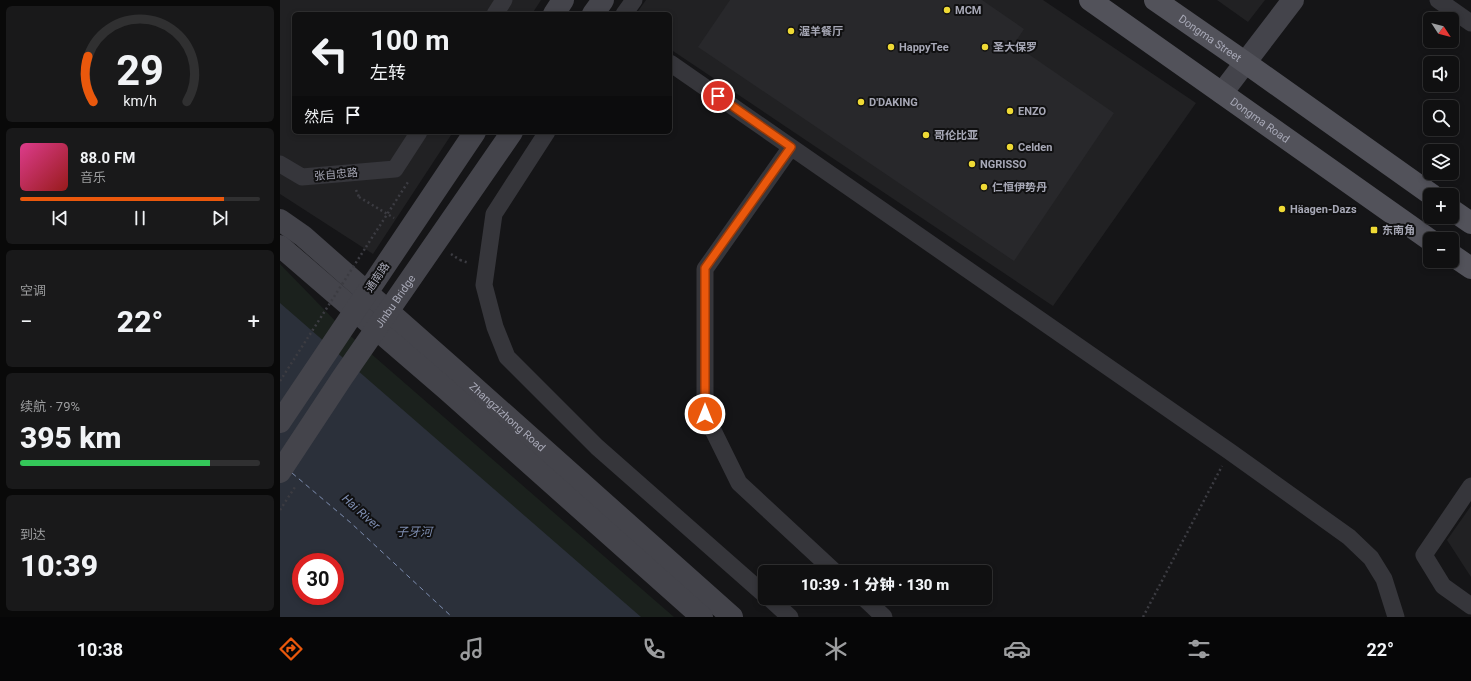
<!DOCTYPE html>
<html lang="zh">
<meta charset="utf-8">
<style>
:root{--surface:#101011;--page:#19191a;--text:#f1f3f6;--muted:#9c9d9f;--line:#303031;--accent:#ea580c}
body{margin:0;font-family:Roboto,"Noto Sans SC",sans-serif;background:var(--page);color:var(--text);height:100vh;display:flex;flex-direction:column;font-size:15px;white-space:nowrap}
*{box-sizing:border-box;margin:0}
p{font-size:13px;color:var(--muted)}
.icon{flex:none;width:22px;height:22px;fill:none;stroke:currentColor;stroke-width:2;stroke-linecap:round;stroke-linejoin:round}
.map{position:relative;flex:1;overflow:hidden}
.drawer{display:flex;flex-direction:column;gap:6px;padding:6px;background:#090909;width:280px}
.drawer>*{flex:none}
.hud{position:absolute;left:12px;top:12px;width:380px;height:122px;border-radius:6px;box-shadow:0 2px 6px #0003,0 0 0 1px var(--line);background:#101011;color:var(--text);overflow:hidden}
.needle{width:26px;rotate:126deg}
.tools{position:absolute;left:1143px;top:12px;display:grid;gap:8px}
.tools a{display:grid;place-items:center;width:36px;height:36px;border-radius:6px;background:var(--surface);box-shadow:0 2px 6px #0003,0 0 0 1px var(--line);font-size:20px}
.speed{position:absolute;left:12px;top:553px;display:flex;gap:8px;font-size:20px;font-weight:700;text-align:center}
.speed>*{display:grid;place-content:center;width:52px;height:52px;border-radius:50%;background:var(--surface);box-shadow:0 2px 6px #0003,0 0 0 1px var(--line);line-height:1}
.speed .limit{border:6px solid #d22;background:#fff;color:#111}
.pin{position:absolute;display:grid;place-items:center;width:34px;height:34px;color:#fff;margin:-17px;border:2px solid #fff;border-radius:50%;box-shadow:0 1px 4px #0007}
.me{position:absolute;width:44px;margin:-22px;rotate:0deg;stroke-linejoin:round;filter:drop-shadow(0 0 3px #0008)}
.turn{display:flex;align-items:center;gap:14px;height:84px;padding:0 12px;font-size:18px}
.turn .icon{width:52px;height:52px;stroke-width:2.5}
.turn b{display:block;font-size:28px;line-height:34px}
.then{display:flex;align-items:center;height:38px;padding:0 12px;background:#0003;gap:8px;font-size:15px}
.big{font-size:30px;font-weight:800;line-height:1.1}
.drawer .card{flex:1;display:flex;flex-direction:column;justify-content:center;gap:6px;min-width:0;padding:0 14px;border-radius:6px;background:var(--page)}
.drawer .dial{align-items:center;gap:0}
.dial svg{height:104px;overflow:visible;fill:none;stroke:var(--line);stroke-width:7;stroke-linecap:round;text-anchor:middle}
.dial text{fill:var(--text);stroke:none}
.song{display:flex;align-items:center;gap:12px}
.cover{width:48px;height:48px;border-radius:6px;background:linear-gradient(135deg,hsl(330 70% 55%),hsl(0 70% 35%))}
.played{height:4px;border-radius:2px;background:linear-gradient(90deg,var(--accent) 85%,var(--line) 85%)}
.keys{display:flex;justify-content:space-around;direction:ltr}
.heat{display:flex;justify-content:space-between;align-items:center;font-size:22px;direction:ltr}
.charge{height:6px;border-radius:3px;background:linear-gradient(90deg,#34c759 79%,var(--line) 0)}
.trip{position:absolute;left:478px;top:565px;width:234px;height:40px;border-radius:6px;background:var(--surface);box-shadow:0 2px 6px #0003,0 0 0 1px var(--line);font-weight:800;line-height:40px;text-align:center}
.tab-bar{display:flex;height:64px;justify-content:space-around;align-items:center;background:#060607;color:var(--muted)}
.tab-bar .icon{width:28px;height:28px}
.tab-bar .current{color:var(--accent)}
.tab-bar b{font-size:18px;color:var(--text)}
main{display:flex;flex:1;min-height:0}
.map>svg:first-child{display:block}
.built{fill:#212123}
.green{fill:#1b211d;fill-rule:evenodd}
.water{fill:#2b303a;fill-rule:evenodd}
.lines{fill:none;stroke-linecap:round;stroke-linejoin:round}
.ferry{stroke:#7e8eb1;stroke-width:1;stroke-dasharray:5 4;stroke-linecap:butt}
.building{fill:#28282b}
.path{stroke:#3c3c42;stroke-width:2.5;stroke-dasharray:2 3;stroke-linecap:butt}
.street{stroke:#36363b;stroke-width:17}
.secondary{stroke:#44444b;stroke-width:22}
.primary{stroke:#52525a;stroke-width:22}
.path-bridge{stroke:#3c3c42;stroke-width:2.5;stroke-dasharray:2 3;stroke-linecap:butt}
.secondary-bridge{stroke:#44444b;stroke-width:22}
.route-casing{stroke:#983908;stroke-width:10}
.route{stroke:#ea580c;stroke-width:7}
.poi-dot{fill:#efda35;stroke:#101011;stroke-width:1.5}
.labels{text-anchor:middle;stroke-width:4;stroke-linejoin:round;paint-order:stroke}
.poi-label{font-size:11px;font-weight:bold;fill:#a7a8b6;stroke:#101011;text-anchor:start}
.street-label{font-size:11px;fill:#a7a8b6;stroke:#101011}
.water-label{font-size:12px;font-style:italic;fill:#7e8eb1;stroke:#101011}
</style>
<main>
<section class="drawer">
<div class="card dial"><svg viewBox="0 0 100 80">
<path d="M14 69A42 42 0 1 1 86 69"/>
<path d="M14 69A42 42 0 0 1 10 34" stroke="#ea580c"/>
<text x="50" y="56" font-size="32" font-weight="700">29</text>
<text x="50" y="72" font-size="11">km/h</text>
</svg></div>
<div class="card">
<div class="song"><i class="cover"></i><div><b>88.0 FM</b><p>音乐</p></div></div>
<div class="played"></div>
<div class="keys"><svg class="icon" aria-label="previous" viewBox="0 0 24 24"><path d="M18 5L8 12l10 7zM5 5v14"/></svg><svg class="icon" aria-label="pause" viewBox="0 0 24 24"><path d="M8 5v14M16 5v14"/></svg><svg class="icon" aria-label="next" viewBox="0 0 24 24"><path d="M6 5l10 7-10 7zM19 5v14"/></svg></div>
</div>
<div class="card"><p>空调</p>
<div class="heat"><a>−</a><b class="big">22°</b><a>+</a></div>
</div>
<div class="card"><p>续航 · 79%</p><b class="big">395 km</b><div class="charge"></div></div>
<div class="card"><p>到达</p><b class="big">10:39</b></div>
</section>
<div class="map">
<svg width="1191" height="617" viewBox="0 0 1191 617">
<rect width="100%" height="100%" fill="#151517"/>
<!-- built -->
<path class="built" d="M0,0H261L252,14H14V132H173L93,254L0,194Z
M366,0H763L916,103L773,306L390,49V14H356Z
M937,0H985L968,22Z
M1191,506V577L1167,540Z"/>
<!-- green -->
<path class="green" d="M0,264L66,332L394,617H0ZM21,562H55V596H21Z"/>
<!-- water -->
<path class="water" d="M0,303L361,617H0ZM21,562H55V596H21Z"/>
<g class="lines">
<!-- ferry -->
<path class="ferry" d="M12,473L71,523L172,617"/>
</g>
<!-- building -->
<path class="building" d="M450,0H702L744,29L734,44L834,113L734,261L418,47Z"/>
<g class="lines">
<!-- path -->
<path class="path" d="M76,190L79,197
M86,247L128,182
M180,260L189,263
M863,617L942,466"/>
<!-- street -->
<path class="street" d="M1158,0L1191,23
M215,14L224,0
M344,14L354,0
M390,63L949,451L1069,537L1091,558L1104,579L1116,617
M267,132L214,214L204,285L215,327L227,357L317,447L485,595
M511,147L425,269V414L459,483L555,572
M0,164L22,177L115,169L139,132
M1191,486L1144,555L1163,586L1191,606
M489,598L510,617
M584,598L604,617"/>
<!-- secondary -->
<g class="secondary">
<path d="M274,14L283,0"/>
<path d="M313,14L323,0"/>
<path d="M942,93L1013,0"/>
<path id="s1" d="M0,220L23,236L176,371L452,617"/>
<path d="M0,246L167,390L422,617"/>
</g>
<!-- primary -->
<g class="primary">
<path id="s2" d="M810,0L1150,240"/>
<path id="s3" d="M875,0L966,63L1152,195"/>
<path d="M1172,210L1191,223"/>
<path d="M1172,255L1191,268"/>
</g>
<!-- path-bridge -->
<path class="path-bridge" d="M79,197L114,218
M171,254L180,260
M0,381L86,247
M0,510L15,487"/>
<!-- secondary-bridge -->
<g class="secondary-bridge">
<path d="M0,422L195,132"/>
<path id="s4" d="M0,472L62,378L232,132"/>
</g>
</g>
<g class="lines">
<defs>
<path id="route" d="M425,414V268L511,147L438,96"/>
</defs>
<!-- route casing -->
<use href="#route" class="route-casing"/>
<!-- route -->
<use href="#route" class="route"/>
</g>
<!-- markers -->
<g class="poi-dot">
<circle cx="667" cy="10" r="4"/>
<circle cx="511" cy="31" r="4"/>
<circle cx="611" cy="47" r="4"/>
<circle cx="705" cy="47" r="4"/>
<circle cx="581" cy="102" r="4"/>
<circle cx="730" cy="111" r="4"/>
<circle cx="646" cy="135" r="4"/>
<circle cx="730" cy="147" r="4"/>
<circle cx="692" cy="164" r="4"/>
<circle cx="704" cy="187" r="4"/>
<circle cx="1002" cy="209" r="4"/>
<rect x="1090" y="226" width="8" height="8" rx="2"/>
</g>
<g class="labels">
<!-- poi labels -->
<g class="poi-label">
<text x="675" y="14">MCM</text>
<text x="519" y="35">渥羊餐厅</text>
<text x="619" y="51">HappyTee</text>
<text x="713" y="51">圣大保罗</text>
<text x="589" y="106">D'DAKING</text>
<text x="738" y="115">ENZO</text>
<text x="654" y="139">哥伦比亚</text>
<text x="738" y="151">Celden</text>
<text x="700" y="168">NGRISSO</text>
<text x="712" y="191">仁恒伊势丹</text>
<text x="1010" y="213">Häagen-Dazs</text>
<text x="1102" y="234">东南角</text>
</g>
<!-- street labels -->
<g class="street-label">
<text dy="4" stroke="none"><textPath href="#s3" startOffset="67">Dongma Street</textPath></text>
<text dy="4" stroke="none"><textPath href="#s2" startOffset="208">Dongma Road</textPath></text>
<text transform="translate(56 174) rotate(-5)" y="4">张自忠路</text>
<text transform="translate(97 277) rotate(-56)" y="4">通南路</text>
<text dy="4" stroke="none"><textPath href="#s4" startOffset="206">Jinbu Bridge</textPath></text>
<text dy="4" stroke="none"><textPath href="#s1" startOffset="301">Zhangzizhong Road</textPath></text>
</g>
<!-- water labels -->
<g class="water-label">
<text transform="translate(81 512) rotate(42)" y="4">Hai River</text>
<text x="134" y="536">子牙河</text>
</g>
</g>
</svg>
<div class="tools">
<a><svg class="needle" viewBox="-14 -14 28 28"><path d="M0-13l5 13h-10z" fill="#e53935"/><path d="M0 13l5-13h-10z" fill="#9c9d9f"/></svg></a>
<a><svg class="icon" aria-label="sound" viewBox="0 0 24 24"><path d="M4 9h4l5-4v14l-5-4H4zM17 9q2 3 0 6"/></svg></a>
<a><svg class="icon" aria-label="search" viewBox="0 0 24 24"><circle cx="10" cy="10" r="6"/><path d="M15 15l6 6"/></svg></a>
<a><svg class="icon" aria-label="layers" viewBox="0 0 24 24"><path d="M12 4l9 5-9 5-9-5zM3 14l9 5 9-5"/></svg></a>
<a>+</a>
<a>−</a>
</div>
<div class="speed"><div class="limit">30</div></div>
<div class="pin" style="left:438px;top:96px;background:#d93025"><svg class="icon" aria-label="arrive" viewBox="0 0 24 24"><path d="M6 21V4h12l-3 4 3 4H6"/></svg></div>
<svg class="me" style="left:425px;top:414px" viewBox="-20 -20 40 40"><circle r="17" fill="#ea580c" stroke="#fff" stroke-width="3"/><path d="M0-11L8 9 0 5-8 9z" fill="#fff"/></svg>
<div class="trip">10:39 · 1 分钟 · 130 m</div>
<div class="hud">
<div class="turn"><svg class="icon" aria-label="left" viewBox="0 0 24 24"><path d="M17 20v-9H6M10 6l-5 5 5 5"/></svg><div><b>100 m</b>左转</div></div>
<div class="then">然后<svg class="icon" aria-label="arrive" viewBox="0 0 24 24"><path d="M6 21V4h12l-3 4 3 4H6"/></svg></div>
</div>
</div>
</main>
<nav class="tab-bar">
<b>10:38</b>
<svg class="icon current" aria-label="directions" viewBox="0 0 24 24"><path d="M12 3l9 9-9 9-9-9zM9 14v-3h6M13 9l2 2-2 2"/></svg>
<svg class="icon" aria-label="music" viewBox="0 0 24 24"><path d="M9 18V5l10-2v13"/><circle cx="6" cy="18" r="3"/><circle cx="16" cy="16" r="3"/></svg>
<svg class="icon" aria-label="phone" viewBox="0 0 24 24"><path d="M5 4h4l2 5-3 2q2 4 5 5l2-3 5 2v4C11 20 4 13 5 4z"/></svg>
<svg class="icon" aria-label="climate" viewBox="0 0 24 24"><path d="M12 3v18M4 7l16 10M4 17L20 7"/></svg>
<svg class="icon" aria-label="car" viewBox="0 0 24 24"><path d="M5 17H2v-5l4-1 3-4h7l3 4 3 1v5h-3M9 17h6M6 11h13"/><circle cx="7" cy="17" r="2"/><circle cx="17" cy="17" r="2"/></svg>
<svg class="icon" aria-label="filters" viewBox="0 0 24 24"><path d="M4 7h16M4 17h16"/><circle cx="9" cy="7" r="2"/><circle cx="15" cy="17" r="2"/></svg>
<b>22°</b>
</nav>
